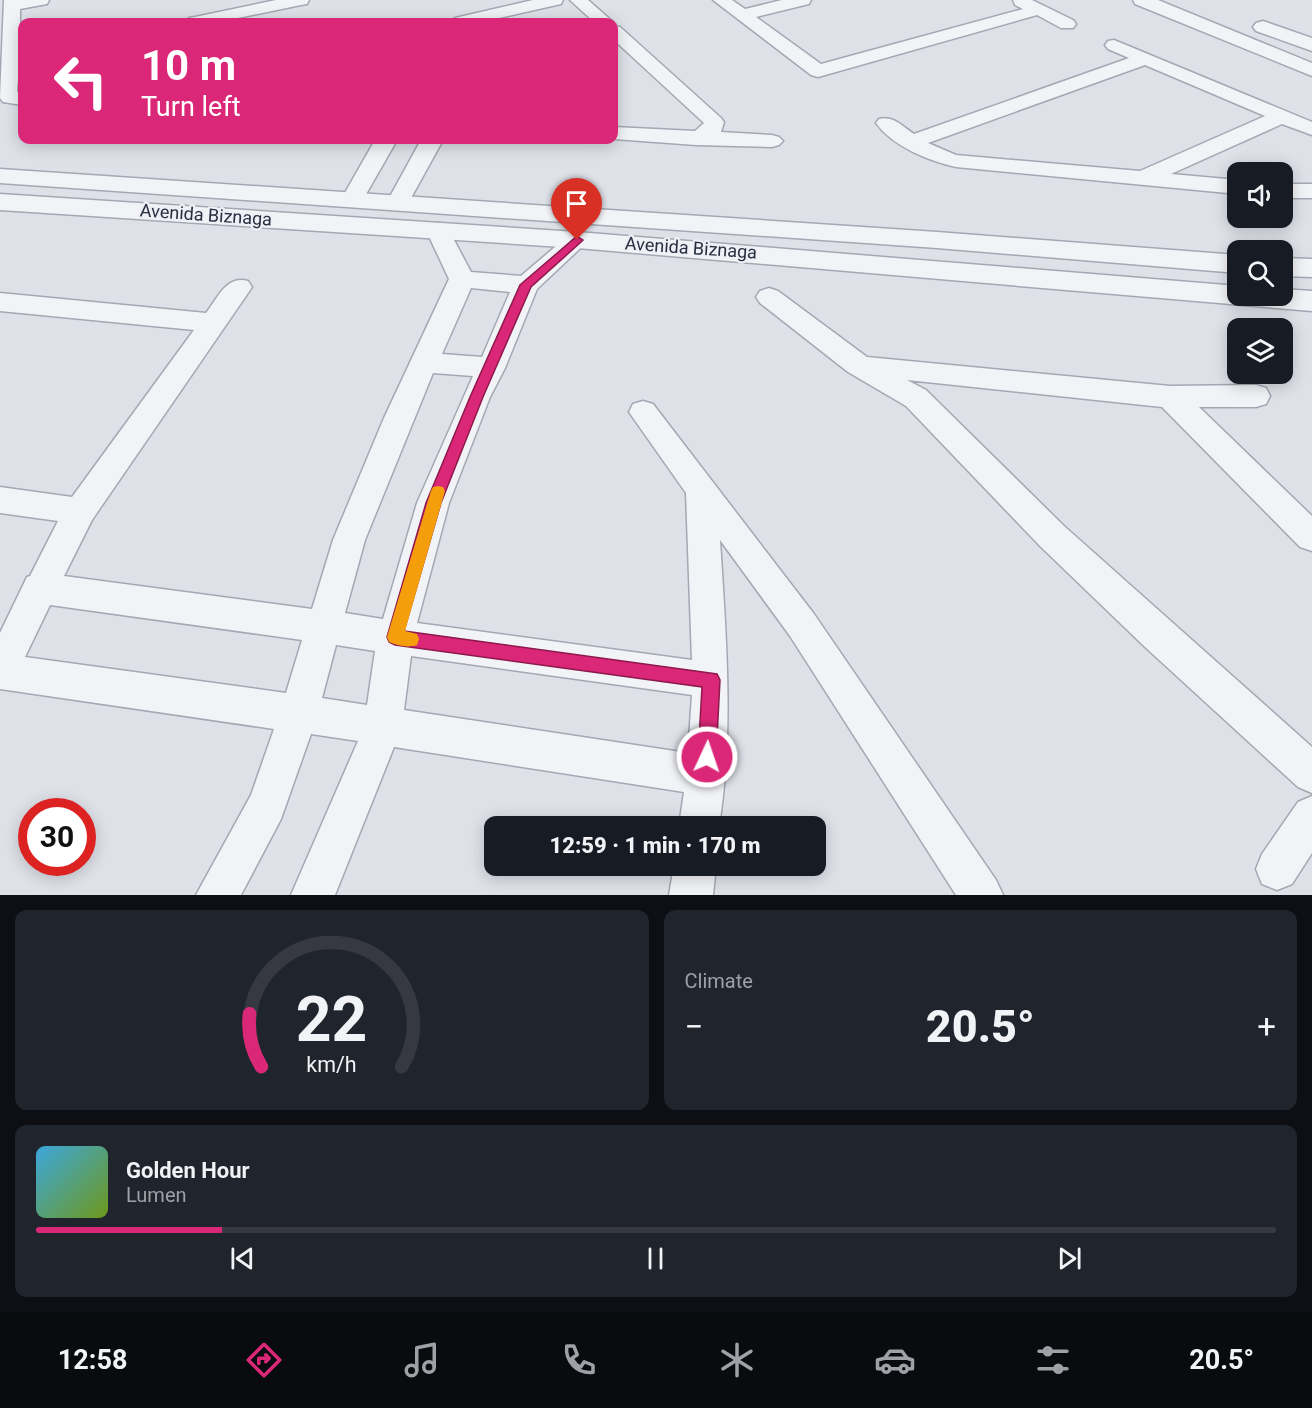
<!DOCTYPE html>
<meta charset="utf-8">
<style>
:root{--surface:#171b24;--page:#20242c;--text:#f1f3f6;--muted:#9ea1a6;--line:#363941;--accent:#db2777}
body{margin:0;font-family:Roboto,sans-serif;background:var(--page);color:var(--text);height:100vh;display:flex;flex-direction:column;font-size:22px;white-space:nowrap}
*{box-sizing:border-box;margin:0}
p{font-size:20px;color:var(--muted)}
.icon{flex:none;width:33px;height:33px;fill:none;stroke:currentColor;stroke-width:2;stroke-linecap:round;stroke-linejoin:round}
.map{position:relative;height:895px;overflow:hidden}
.panel{display:flex;flex-direction:column;gap:15px;padding:15px;background:#0d0f14;flex:1}
.panel>*{flex:none}
.guide{position:absolute;left:18px;top:18px;width:600px;height:126px;border-radius:12px;box-shadow:0 3px 15px #0003;background:#db2777;color:#fff;overflow:hidden}
.controls{position:absolute;left:1227px;top:162px;display:grid;gap:12px}
.controls a{display:grid;place-items:center;width:66px;height:66px;border-radius:12px;background:var(--surface);box-shadow:0 3px 15px #0003;font-size:30px}
.speed{position:absolute;left:18px;top:798px;display:flex;gap:12px;font-size:30px;font-weight:700;text-align:center}
.speed>*{display:grid;place-content:center;width:78px;height:78px;border-radius:50%;background:var(--surface);box-shadow:0 3px 15px #0003;line-height:1}
.speed .limit{border:9px solid #d22;background:#fff;color:#111}
.pin{position:absolute;display:grid;place-items:center;width:51px;height:51px;color:#fff;margin:-62px -26px;border-radius:50% 50% 50% 0;rotate:-45deg;box-shadow:0 0 6px #0007}
.pin .icon{rotate:45deg}
.me{position:absolute;width:66px;margin:-33px;rotate:3deg;stroke-linejoin:round;filter:drop-shadow(0 0 4px #0008)}
.turn{display:flex;align-items:center;gap:21px;height:126px;padding:0 24px;font-size:27px}
.turn .icon{width:78px;height:78px;stroke-width:2.5}
.turn b{display:block;font-size:42px;line-height:51px}
.big{font-size:45px;font-weight:800;line-height:1.1}
.panel .tile{flex:1;display:flex;flex-direction:column;justify-content:center;gap:9px;min-width:0;padding:0 21px;border-radius:12px;background:var(--page)}
.panel .dial{align-items:center;gap:0}
.dial svg{height:156px;overflow:visible;fill:none;stroke:var(--line);stroke-width:7;stroke-linecap:round;text-anchor:middle}
.dial text{fill:var(--text);stroke:none}
.song{display:flex;align-items:center;gap:18px}
.cover{width:72px;height:72px;border-radius:9px;background:linear-gradient(135deg,hsl(200 70% 55%),hsl(80 70% 35%))}
.played{height:6px;border-radius:3px;background:linear-gradient(90deg,var(--accent) 15%,var(--line) 15%)}
.keys{display:flex;justify-content:space-around;direction:ltr}
.heat{display:flex;justify-content:space-between;align-items:center;font-size:33px;direction:ltr}
.panel .tiles{flex:1;display:grid;gap:15px;grid-template-columns:1fr 1fr}
.tile:last-child{grid-column:span 2}
.trip{position:absolute;left:484px;top:816px;width:342px;height:60px;border-radius:12px;background:var(--surface);box-shadow:0 3px 15px #0003;font-weight:800;line-height:60px;text-align:center}
.tabs{display:flex;height:96px;justify-content:space-around;align-items:center;background:#090b0e;color:var(--muted)}
.tabs .icon{width:42px;height:42px}
.tabs .current{color:var(--accent)}
.tabs b{font-size:27px;color:var(--text)}
.map>svg:first-child{display:block}
.lines{fill:none;stroke-linecap:round;stroke-linejoin:round}
.minor-casing{stroke:#a3a8b2;stroke-width:3}
.tertiary-casing{stroke:#a3a8b2;stroke-width:3}
.minor{fill:#f1f3f6;fill-rule:evenodd}
.tertiary{fill:#f1f3f6;fill-rule:evenodd}
.route{fill:#db2777;stroke:#8e194d;stroke-width:1.5}
.slow{fill:#f59e0b}
.labels{text-anchor:middle;stroke-width:4.5;stroke-linejoin:round;paint-order:stroke}
.street-label{font-size:18px;fill:#272e40;stroke:#eef0f6}
</style>
<div class="map">
<svg width="1312" height="895" viewBox="0 0 1312 895">
<rect width="100%" height="100%" fill="#dee1e8"/>
<g class="lines">
<defs>
<path id="minor" d="M4,0H49L47,4L20,9V61L17,90L18,93H22V105L3,102L0,98Z
M276,0H309L307,4L301,5L218,22H186L189,18L195,17Z
M533,0H563L561,4L481,22H452L455,18Z
M570,0H588L613,22H594Z
M713,0H732L745,9L782,0H811L809,4L756,17L821,64L1023,9L1015,5L1013,0H1032L1073,20L1076,24L1073,28H1061L1037,15L818,77L811,75Z
M614,26L620,27L721,118L724,122L721,132L772,135L779,137L783,141L779,145L772,147L696,145L614,139V127L695,131L704,123L614,40Z
M1114,40L1312,122V135L1282,124L1171,174L1238,180V194L956,167C929,161 892,146 876,123L879,119C893,115 902,126 914,134L1129,58L1108,49L1105,45L1108,41ZM1145,65L1265,116L1140,171L956,155L928,143Z
M375,140H397L361,203L353,205L345,203L342,198Z
M421,140H443L406,207L398,209L390,207L387,202Z
M1282,184H1312V198H1282Z
M438,223L446,225L471,272L521,276L569,235L577,232L585,235L589,240L537,289L505,368L490,397L449,503L417,623L692,660L686,493L629,412L633,404L643,401L653,404L814,614L996,880L1003,895H956L790,636L720,540C726,636 734,731 719,826H679L684,792L394,747L335,895H291L358,741L311,734L281,819L241,895H196L251,795L274,729L0,689V633L27,577L30,576L58,521L0,513V487L72,497L194,330L0,311V293L206,313C218,298 226,275 248,281L252,287L248,293L92,520L64,576L312,609L333,540L384,418L449,279L426,230L430,225ZM471,288L510,292L482,357L442,354ZM433,373L473,376L417,503L383,619L345,613L365,540ZM50,605L302,640L286,693L25,657ZM336,645L375,651L367,705L322,698ZM411,656L692,695L688,753L404,710Z
M769,288L778,291L867,357L1170,386L1256,385L1266,388L1270,396L1266,404L1256,407H1199L1312,516V551L1300,547L1162,407L907,380L926,390L1064,526L1312,747V793L1298,787L1145,647L1040,546L906,406L848,372L760,303L756,297L760,291Z
M1312,796V853L1292,884L1277,890L1262,884L1256,869L1262,854L1298,802Z
M674,866H716L713,895H669Z"/>
<path id="tertiary" d="M1133,0H1158L1312,63V76L1135,4Z
M1263,21L1312,38V51L1256,31L1253,27L1256,23Z
M0,169L937,232L1238,255V273L937,248L0,183Z
M0,194L577,232L1238,286V296H1282V289L1312,291V311L577,248L0,210Z
M1282,258L1312,259V277L1282,276Z"/>
</defs>
<!-- minor casing -->
<use href="#minor" class="minor-casing"/>
<!-- tertiary casing -->
<use href="#tertiary" class="tertiary-casing"/>
<!-- minor -->
<use href="#minor" class="minor"/>
<!-- tertiary -->
<use href="#tertiary" class="tertiary"/>
</g>
<!-- route -->
<path class="route" d="M577,236L583,240L581,242L531,287L483,397L441,503L404,631L717,674L720,680L716,757L713,763L707,766L701,763L698,757L702,687L395,645L389,642L387,637L426,503L470,397L520,285Z"/>
<!-- slow -->
<path class="slow" d="M438,486L443,487L445,491L405,631L417,634L419,639L417,645C408,648 398,646 389,642L387,637L431,491L433,487Z"/>
<g class="labels">
<!-- street labels -->
<g class="street-label">
<text transform="translate(206 215) rotate(4)" y="6">Avenida Biznaga</text>
<text transform="translate(691 248) rotate(4)" y="6">Avenida Biznaga</text>
</g>
</g>
</svg>
<div class="controls">
<a><svg class="icon" aria-label="sound" viewBox="0 0 24 24"><path d="M4 9h4l5-4v14l-5-4H4zM17 9q2 3 0 6"/></svg></a>
<a><svg class="icon" aria-label="search" viewBox="0 0 24 24"><circle cx="10" cy="10" r="6"/><path d="M15 15l6 6"/></svg></a>
<a><svg class="icon" aria-label="layers" viewBox="0 0 24 24"><path d="M12 4l9 5-9 5-9-5zM3 14l9 5 9-5"/></svg></a>
</div>
<div class="speed"><div class="limit">30</div></div>
<div class="pin" style="left:577px;top:240px;background:#d93025"><svg class="icon" aria-label="arrive" viewBox="0 0 24 24"><path d="M6 21V4h12l-3 4 3 4H6"/></svg></div>
<svg class="me" style="left:707px;top:757px" viewBox="-20 -20 40 40"><circle r="17" fill="#db2777" stroke="#fff" stroke-width="3"/><path d="M0-11L8 9 0 5-8 9z" fill="#fff"/></svg>
<div class="trip">12:59 · 1 min · 170 m</div>
<div class="guide">
<div class="turn"><svg class="icon" aria-label="left" viewBox="0 0 24 24"><path d="M17 20v-9H6M10 6l-5 5 5 5"/></svg><div><b>10 m</b>Turn left</div></div>
</div>
</div>
<section class="panel">
<div class="tiles">
<div class="tile dial"><svg viewBox="0 0 100 80">
<path d="M14 69A42 42 0 1 1 86 69"/>
<path d="M14 69A42 42 0 0 1 8 42" stroke="#db2777"/>
<text x="50" y="56" font-size="32" font-weight="700">22</text>
<text x="50" y="72" font-size="11">km/h</text>
</svg></div>
<div class="tile"><p>Climate</p>
<div class="heat"><a>−</a><b class="big">20.5°</b><a>+</a></div>
</div>
<div class="tile">
<div class="song"><i class="cover"></i><div><b>Golden Hour</b><p>Lumen</p></div></div>
<div class="played"></div>
<div class="keys"><svg class="icon" aria-label="previous" viewBox="0 0 24 24"><path d="M18 5L8 12l10 7zM5 5v14"/></svg><svg class="icon" aria-label="pause" viewBox="0 0 24 24"><path d="M8 5v14M16 5v14"/></svg><svg class="icon" aria-label="next" viewBox="0 0 24 24"><path d="M6 5l10 7-10 7zM19 5v14"/></svg></div>
</div>
</div>
</section>
<nav class="tabs">
<b>12:58</b>
<svg class="icon current" aria-label="directions" viewBox="0 0 24 24"><path d="M12 3l9 9-9 9-9-9zM9 14v-3h6M13 9l2 2-2 2"/></svg>
<svg class="icon" aria-label="music" viewBox="0 0 24 24"><path d="M9 18V5l10-2v13"/><circle cx="6" cy="18" r="3"/><circle cx="16" cy="16" r="3"/></svg>
<svg class="icon" aria-label="phone" viewBox="0 0 24 24"><path d="M5 4h4l2 5-3 2q2 4 5 5l2-3 5 2v4C11 20 4 13 5 4z"/></svg>
<svg class="icon" aria-label="climate" viewBox="0 0 24 24"><path d="M12 3v18M4 7l16 10M4 17L20 7"/></svg>
<svg class="icon" aria-label="car" viewBox="0 0 24 24"><path d="M5 17H2v-5l4-1 3-4h7l3 4 3 1v5h-3M9 17h6M6 11h13"/><circle cx="7" cy="17" r="2"/><circle cx="17" cy="17" r="2"/></svg>
<svg class="icon" aria-label="filters" viewBox="0 0 24 24"><path d="M4 7h16M4 17h16"/><circle cx="9" cy="7" r="2"/><circle cx="15" cy="17" r="2"/></svg>
<b>20.5°</b>
</nav>
